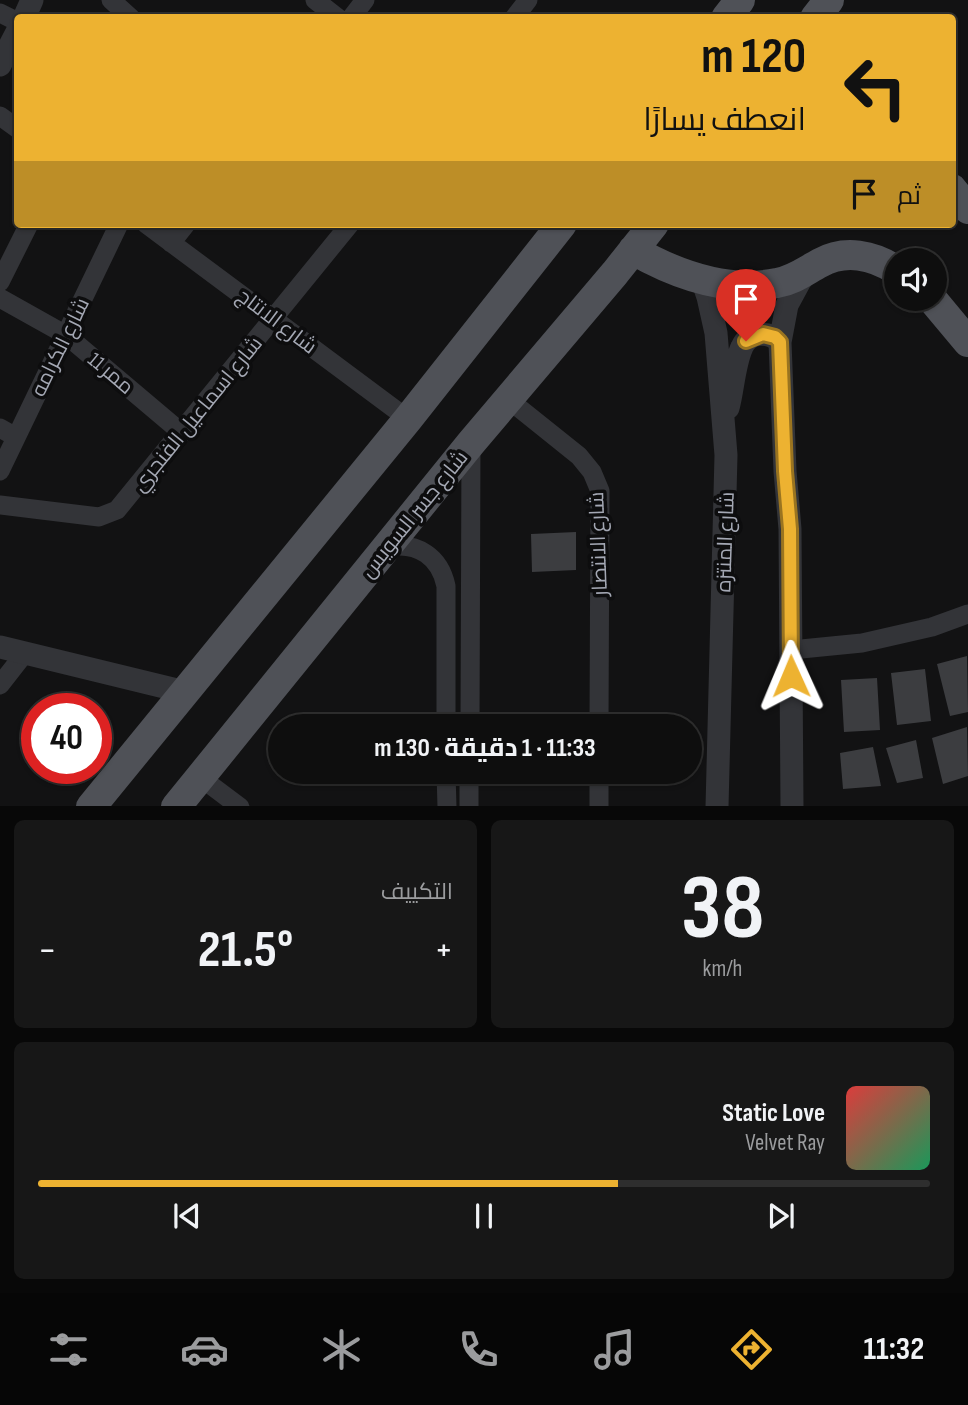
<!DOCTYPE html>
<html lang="ar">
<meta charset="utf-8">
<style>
:root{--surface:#0e0e0e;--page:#171717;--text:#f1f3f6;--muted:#9b9c9e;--line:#2e2e2e;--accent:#edb231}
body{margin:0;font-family:"Sofia Sans Condensed",Cairo,sans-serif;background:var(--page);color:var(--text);direction:rtl;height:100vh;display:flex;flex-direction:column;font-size:26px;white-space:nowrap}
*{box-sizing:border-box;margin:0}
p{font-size:23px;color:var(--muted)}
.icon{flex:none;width:38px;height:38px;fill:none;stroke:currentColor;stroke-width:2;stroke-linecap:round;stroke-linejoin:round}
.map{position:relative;height:806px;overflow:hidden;direction:ltr}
.side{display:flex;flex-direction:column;gap:14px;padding:14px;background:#080808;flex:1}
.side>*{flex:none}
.guide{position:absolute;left:14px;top:14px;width:942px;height:214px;border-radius:7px;box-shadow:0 2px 5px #0004,0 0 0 2px var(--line);direction:rtl;background:#edb231;color:#111;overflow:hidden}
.controls{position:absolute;left:884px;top:248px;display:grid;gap:14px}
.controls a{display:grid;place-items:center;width:63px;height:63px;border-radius:50%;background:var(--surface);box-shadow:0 2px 5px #0004,0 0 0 2px var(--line);font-size:35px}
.speed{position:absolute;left:21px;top:693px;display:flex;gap:14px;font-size:35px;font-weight:700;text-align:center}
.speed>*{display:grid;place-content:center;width:91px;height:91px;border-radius:50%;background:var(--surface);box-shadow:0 2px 5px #0004,0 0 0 2px var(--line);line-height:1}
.speed .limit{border:10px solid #d22;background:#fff;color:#111}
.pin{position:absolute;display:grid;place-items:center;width:60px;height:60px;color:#fff;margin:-72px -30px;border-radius:50% 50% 50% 0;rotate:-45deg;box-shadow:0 0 7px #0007}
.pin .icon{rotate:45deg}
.me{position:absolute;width:77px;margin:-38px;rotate:359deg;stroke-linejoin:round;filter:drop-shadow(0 0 5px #0008)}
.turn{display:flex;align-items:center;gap:24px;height:147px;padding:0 35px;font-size:32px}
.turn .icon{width:91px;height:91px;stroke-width:2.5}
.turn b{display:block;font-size:49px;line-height:60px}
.then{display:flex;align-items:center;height:66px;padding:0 35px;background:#0003;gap:14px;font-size:26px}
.big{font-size:52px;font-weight:700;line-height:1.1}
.side .widget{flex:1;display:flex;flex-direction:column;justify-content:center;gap:10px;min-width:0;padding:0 24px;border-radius:10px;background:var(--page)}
.side .dial{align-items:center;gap:0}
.dial b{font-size:91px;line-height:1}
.song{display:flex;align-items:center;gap:21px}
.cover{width:84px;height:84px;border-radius:10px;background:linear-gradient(135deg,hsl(0 70% 55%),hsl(150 70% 35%))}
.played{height:7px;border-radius:4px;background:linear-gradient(90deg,var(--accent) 65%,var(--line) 65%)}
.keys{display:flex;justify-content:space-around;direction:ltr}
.heat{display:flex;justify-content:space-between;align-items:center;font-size:38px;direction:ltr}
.side .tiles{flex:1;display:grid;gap:14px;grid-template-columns:1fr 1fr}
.widget:last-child{grid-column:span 2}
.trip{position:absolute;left:268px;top:714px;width:434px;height:70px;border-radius:35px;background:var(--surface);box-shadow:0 2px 5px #0004,0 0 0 2px var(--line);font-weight:700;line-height:70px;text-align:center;direction:rtl}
.tab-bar{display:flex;height:112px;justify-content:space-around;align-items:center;background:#060606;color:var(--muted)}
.tab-bar .icon{width:49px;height:49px}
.tab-bar .selected{color:var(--accent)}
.tab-bar b{font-size:32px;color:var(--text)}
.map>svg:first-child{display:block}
.building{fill:#3c3d40}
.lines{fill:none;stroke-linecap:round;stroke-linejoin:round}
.minor{stroke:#333438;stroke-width:19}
.tertiary{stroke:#333438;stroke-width:23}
.primary{stroke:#4f5157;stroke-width:30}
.route-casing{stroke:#9a7420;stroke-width:18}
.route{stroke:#edb231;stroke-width:12}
.labels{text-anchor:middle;stroke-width:7;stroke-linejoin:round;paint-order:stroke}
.street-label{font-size:21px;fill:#a4a8b4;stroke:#0d0d0e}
</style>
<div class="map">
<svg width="968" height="807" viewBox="0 0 968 807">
<rect width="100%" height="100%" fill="#121213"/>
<!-- building -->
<path class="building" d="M576,532V570L532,572L531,534Z
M967,656L968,712L950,716L937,664Z
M925,669L931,721L897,725L891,673Z
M877,678L880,730L844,732L841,680Z
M967,727L968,776L943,784L932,738Z
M916,740L923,778L897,783L886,748Z
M873,747L881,786L843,789L840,753Z"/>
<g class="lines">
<!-- minor -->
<path class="minor" d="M111,0L131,18
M315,0L338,18
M0,13L18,22
M351,18L365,0
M514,18L528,0
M0,116L18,129
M146,224L408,419
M171,243L186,224
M0,282L29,224
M0,298L66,335L182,433
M509,400L579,456L592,472L600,491L599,726
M0,428L16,437
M0,471L119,224
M0,505L99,517L117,510L350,224
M389,547C418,542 440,557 446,586V726
M791,650L862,643L932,627L968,614
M0,685L25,653
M470,726L471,443
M446,772L447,807
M200,777L240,807
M469,807V772
M599,807V772"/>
<!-- tertiary -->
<path class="tertiary" d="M24,18L32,0
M0,65L18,30
M702,279L708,297L716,333L726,455L717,807
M728,408C733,390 734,364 742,347C749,331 769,331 780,342
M0,647L185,692
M792,807L790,529L785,471L780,342L787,305L800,281L809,270"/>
<!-- primary -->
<path class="primary" d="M726,18L740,0
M815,18L829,0
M952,189L968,209
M633,250C675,274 727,293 777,283C794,280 805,271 820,263C845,249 873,255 896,270
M932,299L968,342
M91,807L408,419L562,224
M176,807L471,443L615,273L654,224"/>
</g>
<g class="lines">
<defs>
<path id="route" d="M746,341L763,334L775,337L780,342L785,471L790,529L791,676"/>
</defs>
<!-- route casing -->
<use href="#route" class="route-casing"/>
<!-- route -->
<use href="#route" class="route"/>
</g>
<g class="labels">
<!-- street labels -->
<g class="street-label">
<text transform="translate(277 321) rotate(37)" y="7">شارع الانتاج</text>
<text transform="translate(60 347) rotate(-64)" y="7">شارع الكرامه</text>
<text transform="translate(111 373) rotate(40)" y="7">ممر 11</text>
<text transform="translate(197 414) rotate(-51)" y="7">شارع اسماعيل الفنجري</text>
<text transform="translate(414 514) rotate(-51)" y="7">شارع جسر السويس</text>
<text transform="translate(725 542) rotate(-88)" y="7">شارع المنتزه</text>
<text transform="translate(598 544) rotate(-92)" y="7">شارع الانتصار</text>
</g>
</g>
</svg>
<div class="controls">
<a><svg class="icon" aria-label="sound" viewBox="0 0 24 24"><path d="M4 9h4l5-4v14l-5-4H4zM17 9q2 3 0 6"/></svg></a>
</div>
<div class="speed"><div class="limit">40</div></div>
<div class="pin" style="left:746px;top:341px;background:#d93025"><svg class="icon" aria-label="arrive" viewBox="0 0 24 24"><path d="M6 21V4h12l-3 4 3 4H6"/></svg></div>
<svg class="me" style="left:791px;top:676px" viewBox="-20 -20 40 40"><path d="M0-17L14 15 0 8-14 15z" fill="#edb231" stroke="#fff" stroke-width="4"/></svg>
<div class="trip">11:33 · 1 دقيقة · 130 m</div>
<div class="guide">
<div class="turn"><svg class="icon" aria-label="left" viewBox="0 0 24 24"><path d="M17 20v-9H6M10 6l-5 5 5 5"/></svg><div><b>120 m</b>انعطف يسارًا</div></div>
<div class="then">ثم<svg class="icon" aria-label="arrive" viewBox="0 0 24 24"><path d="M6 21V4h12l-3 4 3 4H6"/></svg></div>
</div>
</div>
<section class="side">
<div class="tiles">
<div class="widget dial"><b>38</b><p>km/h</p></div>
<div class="widget"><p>التكييف</p>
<div class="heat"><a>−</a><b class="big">21.5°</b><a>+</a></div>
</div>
<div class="widget">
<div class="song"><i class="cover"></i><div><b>Static Love</b><p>Velvet Ray</p></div></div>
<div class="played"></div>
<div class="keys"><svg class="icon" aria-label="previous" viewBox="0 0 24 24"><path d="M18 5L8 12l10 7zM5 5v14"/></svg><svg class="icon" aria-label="pause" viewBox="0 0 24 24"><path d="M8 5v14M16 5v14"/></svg><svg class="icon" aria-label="next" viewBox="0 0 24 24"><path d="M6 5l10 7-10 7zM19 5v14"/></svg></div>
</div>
</div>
</section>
<nav class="tab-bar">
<b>11:32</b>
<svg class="icon selected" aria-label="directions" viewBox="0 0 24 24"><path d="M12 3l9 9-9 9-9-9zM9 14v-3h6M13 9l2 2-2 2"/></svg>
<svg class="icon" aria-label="music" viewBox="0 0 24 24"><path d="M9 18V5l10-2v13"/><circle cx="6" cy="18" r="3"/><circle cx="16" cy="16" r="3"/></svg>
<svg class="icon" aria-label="phone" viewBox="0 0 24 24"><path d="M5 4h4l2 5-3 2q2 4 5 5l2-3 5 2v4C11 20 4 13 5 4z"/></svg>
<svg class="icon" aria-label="climate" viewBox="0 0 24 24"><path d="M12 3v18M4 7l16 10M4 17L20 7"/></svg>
<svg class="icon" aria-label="car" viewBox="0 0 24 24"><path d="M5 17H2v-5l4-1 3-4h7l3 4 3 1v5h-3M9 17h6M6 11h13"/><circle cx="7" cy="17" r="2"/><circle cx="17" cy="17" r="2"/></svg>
<svg class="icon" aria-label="filters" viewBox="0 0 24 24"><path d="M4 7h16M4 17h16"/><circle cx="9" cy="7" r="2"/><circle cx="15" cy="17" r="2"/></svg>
</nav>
